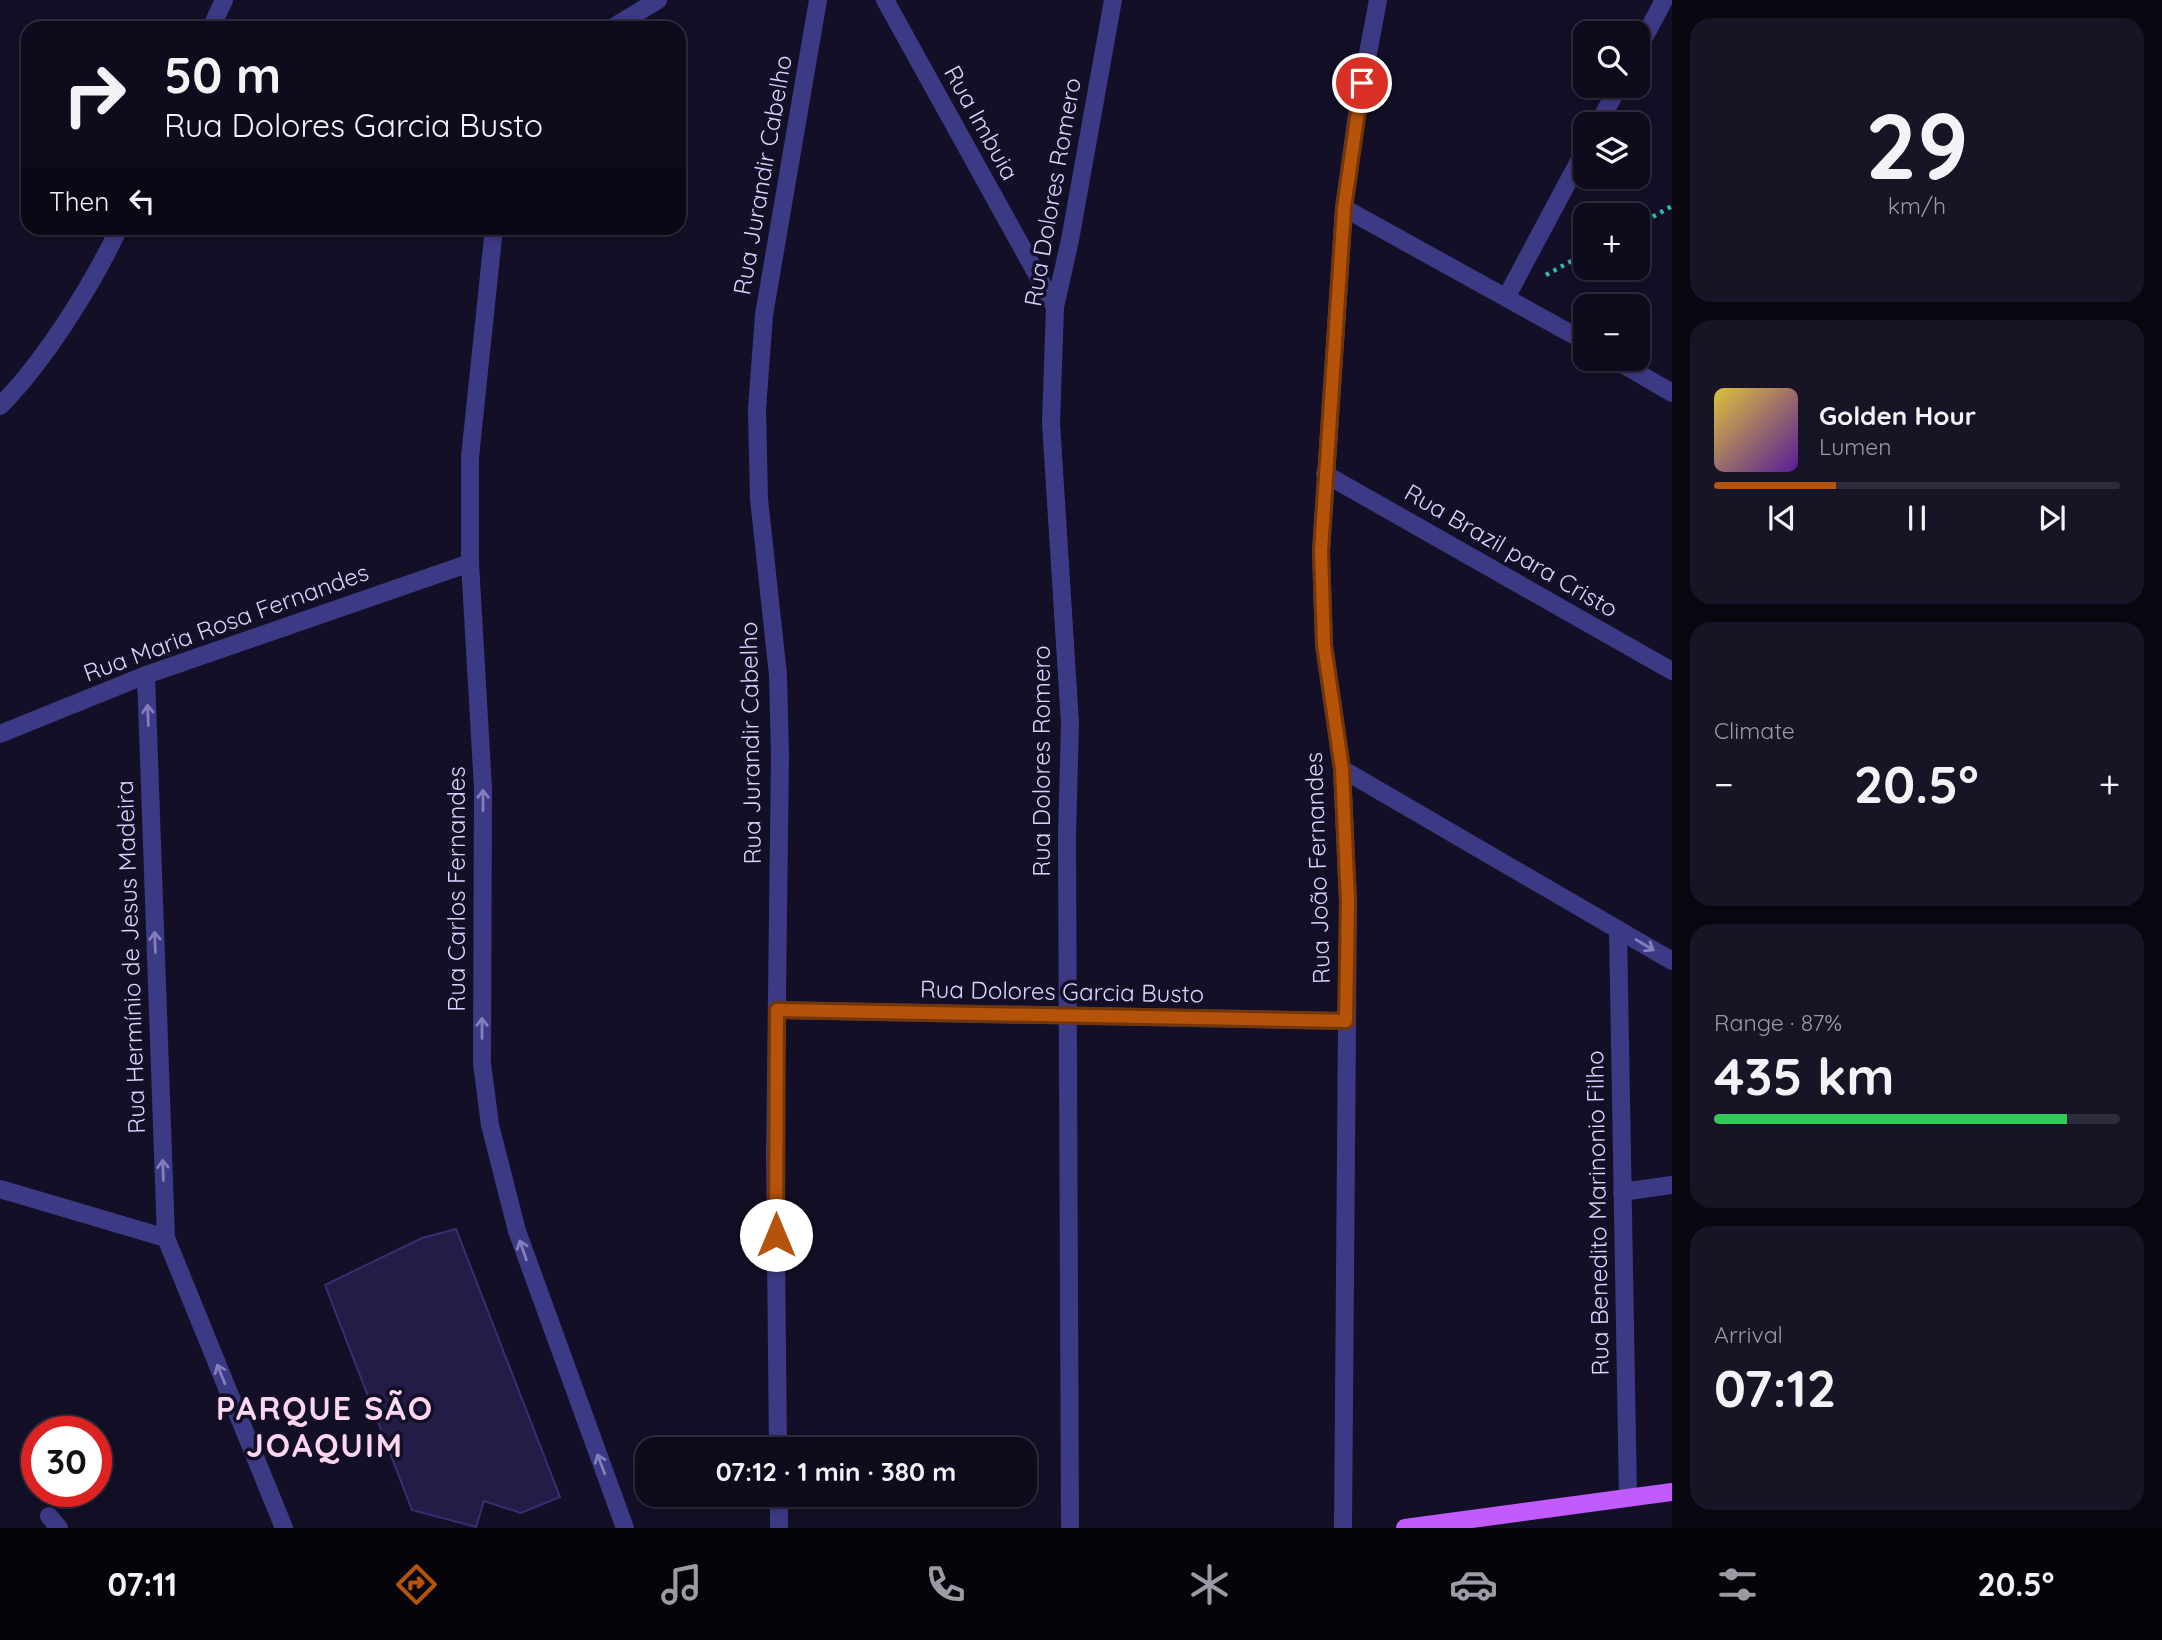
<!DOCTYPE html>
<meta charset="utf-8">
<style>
:root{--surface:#0e0b1c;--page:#171425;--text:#f1f3f6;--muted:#9b9ba3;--line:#2e2b3b;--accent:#b45309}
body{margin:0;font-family:Quicksand,sans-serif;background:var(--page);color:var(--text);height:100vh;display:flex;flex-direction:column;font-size:26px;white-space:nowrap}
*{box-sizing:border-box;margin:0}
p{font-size:23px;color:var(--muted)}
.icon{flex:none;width:38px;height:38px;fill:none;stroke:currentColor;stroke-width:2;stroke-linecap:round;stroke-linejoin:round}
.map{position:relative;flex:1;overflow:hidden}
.details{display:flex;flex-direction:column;gap:18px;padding:18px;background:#08060f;width:490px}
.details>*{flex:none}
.top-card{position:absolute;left:21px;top:21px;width:665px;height:214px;border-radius:21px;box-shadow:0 4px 10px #0003,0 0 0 2px var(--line);background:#0e0b1c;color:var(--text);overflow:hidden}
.tools{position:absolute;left:1573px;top:21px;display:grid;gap:14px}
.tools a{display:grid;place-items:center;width:77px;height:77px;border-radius:14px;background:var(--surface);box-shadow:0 4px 10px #0003,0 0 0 2px var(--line);font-size:35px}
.speed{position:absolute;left:21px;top:1416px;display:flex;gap:14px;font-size:35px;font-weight:700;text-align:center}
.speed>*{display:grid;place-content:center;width:91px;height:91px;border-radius:50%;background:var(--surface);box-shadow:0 4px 10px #0003,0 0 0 2px var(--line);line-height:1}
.speed .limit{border:10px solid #d22;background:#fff;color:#111}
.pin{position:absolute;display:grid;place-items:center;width:60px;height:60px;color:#fff;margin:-30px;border:4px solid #fff;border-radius:50%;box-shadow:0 2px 7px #0007}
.me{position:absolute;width:77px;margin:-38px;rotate:0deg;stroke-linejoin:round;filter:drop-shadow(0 0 5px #0008)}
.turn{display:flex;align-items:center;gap:24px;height:147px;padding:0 28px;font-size:32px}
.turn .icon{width:91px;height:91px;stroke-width:2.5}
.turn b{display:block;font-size:49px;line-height:60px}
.then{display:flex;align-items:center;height:66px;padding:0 28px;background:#0003;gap:14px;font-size:26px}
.big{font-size:52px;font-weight:800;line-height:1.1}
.details .card{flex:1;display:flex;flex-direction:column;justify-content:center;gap:10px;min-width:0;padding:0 24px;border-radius:21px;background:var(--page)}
.details .dial{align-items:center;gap:0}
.dial b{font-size:91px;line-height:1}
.song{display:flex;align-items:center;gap:21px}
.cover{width:84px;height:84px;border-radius:10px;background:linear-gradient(135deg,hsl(50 70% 55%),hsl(270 70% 35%))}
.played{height:7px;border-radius:4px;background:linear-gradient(90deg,var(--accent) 30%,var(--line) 30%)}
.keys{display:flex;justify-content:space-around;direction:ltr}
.heat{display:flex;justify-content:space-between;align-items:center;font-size:38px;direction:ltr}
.charge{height:10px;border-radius:5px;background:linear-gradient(90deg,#34c759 87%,var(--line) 0)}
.trip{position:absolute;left:635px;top:1437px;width:402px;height:70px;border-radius:21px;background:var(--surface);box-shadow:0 4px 10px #0003,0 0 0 2px var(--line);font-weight:800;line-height:70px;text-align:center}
.tab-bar{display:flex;height:112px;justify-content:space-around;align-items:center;background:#06040b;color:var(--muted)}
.tab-bar .icon{width:49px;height:49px}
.tab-bar .current{color:var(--accent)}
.tab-bar b{font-size:32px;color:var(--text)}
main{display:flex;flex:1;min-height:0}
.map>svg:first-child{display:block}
.building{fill:#241b47;stroke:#3b2d73;stroke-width:2}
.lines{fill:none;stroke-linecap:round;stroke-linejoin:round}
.path{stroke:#2fb8b0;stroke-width:4.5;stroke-dasharray:3.5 5;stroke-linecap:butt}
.minor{stroke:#3d3a85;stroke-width:18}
.major{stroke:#c25bff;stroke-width:18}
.oneway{stroke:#837fbc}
.route-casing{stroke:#753606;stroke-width:18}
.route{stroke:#b45309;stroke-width:12}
.labels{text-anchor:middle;stroke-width:7;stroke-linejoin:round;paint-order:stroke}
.street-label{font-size:24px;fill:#d9d4ff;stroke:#130f26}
.district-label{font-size:32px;font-weight:bold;letter-spacing:2px;fill:#ffd6f0;stroke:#130f26}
</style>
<main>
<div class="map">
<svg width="1672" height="1528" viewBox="0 0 1672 1528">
<rect width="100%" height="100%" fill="#130f26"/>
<!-- building -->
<path class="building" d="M456,1229L560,1497L521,1513L484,1501L476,1527L412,1510L325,1285L422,1238Z"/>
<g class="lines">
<!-- path -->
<path class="path" d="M1638,225L1672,206
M1546,275L1586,253"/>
<!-- minor -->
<path class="minor" d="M885,0L1055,307
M211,28L224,0
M612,28L658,0
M1638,49L1664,0
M1598,124L1619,86
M1344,208L1586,342
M494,228L470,457V563L483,788L482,1063L490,1125L517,1231L625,1528
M1507,296L1586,148
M1614,359L1672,393
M0,406C44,362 93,284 119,228
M1325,474L1672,671
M146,675L166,1238L284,1528
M0,734L146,675L470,563
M1342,769L1672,961
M1618,929L1628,1497
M777,1010L1346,1021
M0,1189L166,1238
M1622,1192L1672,1185
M778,1449L775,1154L780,756L778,675L759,499L757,409L764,315L818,0
M779,1494V1528
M49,1516L59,1528
M1070,1528L1067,836L1070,723L1051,423L1055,307L1070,240L1113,0
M1343,1528L1348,901L1342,769L1324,645L1321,551L1344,208L1358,107L1378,0"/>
<!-- major -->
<path class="major" d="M1405,1528L1672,1492"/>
</g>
<!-- one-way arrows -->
<defs><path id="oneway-shaft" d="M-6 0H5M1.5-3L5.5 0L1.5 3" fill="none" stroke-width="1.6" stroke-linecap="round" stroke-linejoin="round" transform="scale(1.75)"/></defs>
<g class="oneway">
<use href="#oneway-shaft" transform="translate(148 715) rotate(-92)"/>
<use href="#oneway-shaft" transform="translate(483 800) rotate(-90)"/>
<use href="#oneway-shaft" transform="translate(155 942) rotate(-92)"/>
<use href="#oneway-shaft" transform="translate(1645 945) rotate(31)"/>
<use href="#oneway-shaft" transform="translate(482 1028) rotate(-90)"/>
<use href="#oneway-shaft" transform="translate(163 1170) rotate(-92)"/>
<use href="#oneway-shaft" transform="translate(523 1250) rotate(-109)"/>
<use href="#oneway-shaft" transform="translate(221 1374) rotate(-112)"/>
<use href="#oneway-shaft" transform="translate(601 1464) rotate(-111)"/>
</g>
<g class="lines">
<defs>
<path id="route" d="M776,1235L777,1010L1346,1021L1348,901L1342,769L1324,645L1321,551L1344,208L1362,83"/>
</defs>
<!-- route casing -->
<use href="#route" class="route-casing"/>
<!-- route -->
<use href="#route" class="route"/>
</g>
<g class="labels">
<!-- street labels -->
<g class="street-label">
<text transform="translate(981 123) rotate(61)" y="8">Rua Imbuia</text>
<text transform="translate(763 175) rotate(-80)" y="8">Rua Jurandir Cabelho</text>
<text transform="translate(1053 192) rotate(-80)" y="8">Rua Dolores Romero</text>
<text transform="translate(1511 551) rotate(30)" y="8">Rua Brazil para Cristo</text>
<text transform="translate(226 623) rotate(-20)" y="8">Rua Maria Rosa Fernandes</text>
<text transform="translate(751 743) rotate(-91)" y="8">Rua Jurandir Cabelho</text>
<text transform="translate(1042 761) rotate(-90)" y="8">Rua Dolores Romero</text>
<text transform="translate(1318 868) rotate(-92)" y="8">Rua João Fernandes</text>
<text transform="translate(457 889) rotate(-90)" y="8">Rua Carlos Fernandes</text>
<text transform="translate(131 957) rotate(-92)" y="8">Rua Hermínio de Jesus Madeira</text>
<text transform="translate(1062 992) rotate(1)" y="8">Rua Dolores Garcia Busto</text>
<text transform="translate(1598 1213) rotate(-91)" y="8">Rua Benedito Marinonio Filho</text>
</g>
<!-- district labels -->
<g class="district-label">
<text x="325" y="1420">PARQUE SÃO<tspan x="325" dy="37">JOAQUIM</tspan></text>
</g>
</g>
</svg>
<div class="tools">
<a><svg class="icon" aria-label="search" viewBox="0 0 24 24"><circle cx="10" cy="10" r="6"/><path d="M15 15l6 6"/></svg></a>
<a><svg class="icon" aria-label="layers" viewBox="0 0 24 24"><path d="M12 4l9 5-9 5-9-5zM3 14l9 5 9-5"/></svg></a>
<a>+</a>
<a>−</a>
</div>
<div class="speed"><div class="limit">30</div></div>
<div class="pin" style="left:1362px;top:83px;background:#d93025"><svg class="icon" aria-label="arrive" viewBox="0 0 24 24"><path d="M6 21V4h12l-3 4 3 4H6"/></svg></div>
<svg class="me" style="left:776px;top:1235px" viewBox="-20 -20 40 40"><circle r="19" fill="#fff"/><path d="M0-13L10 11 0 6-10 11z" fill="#b45309"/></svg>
<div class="trip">07:12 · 1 min · 380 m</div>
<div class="top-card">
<div class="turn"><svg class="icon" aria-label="right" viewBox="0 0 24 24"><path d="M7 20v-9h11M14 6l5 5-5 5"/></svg><div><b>50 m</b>Rua Dolores Garcia Busto</div></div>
<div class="then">Then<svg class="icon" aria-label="left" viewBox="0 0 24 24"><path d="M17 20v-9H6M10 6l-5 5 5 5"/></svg></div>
</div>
</div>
<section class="details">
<div class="card dial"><b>29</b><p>km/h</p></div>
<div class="card">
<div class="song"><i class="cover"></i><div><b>Golden Hour</b><p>Lumen</p></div></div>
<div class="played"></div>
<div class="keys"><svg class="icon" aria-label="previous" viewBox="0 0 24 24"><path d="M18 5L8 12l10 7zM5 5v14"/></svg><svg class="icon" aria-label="pause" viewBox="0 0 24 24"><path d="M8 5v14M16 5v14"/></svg><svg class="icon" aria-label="next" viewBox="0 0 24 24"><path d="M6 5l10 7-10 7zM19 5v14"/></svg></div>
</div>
<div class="card"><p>Climate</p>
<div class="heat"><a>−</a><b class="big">20.5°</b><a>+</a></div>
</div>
<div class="card"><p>Range · 87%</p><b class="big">435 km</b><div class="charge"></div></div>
<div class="card"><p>Arrival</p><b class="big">07:12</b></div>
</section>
</main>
<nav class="tab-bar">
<b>07:11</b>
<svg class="icon current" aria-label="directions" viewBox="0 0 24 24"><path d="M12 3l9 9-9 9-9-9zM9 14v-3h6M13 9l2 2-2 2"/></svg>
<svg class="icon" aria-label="music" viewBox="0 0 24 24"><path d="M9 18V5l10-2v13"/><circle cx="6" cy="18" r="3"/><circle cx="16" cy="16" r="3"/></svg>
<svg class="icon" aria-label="phone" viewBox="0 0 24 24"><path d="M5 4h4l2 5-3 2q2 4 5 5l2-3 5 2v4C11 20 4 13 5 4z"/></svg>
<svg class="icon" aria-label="climate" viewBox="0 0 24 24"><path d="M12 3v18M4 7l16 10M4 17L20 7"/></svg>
<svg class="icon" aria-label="car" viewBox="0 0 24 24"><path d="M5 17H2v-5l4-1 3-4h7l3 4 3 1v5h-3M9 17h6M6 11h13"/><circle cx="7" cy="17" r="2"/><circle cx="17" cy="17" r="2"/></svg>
<svg class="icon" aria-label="filters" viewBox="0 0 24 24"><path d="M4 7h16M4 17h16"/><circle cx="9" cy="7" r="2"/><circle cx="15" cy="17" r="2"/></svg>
<b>20.5°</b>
</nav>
